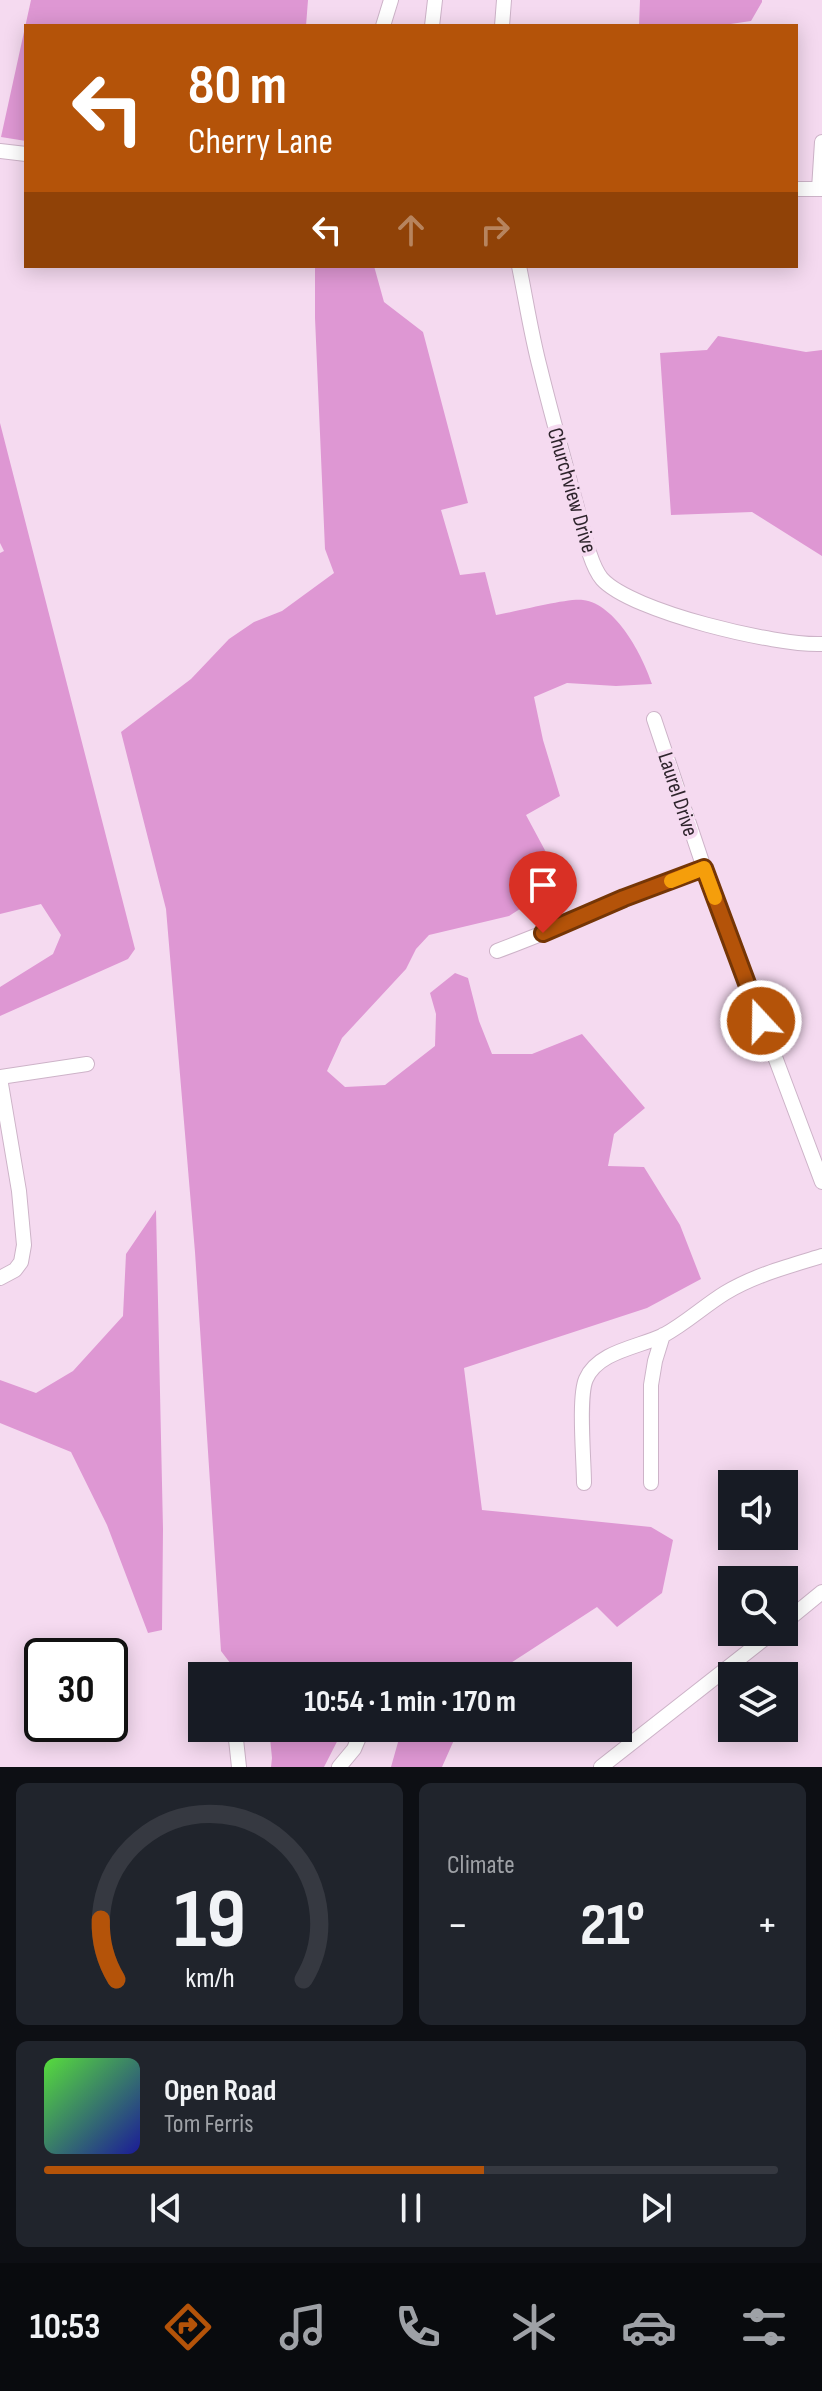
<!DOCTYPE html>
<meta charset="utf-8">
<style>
:root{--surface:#171b24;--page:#20242c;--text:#f1f3f6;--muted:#9ea1a6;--line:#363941;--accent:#b45309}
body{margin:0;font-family:"Sofia Sans Condensed",sans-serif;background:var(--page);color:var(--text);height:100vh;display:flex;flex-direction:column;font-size:30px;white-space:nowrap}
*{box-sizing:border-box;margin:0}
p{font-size:26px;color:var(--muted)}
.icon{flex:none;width:44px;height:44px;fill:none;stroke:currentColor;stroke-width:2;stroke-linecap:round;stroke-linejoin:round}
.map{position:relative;height:1767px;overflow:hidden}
.side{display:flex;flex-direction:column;gap:16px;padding:16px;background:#0d0f14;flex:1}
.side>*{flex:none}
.banner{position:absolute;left:24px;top:24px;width:774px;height:244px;border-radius:0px;box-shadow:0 4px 20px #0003;background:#b45309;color:#fff;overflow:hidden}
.controls{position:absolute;left:718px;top:1470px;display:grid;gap:16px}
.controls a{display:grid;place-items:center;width:80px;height:80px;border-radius:0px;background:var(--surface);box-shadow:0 4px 20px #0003;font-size:40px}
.speed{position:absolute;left:24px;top:1638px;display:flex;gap:16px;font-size:40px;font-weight:700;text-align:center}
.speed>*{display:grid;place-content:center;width:104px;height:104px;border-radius:50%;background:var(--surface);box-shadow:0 4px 20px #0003;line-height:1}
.speed .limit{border:4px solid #111;border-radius:12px;background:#fff;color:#111}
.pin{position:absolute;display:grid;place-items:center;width:68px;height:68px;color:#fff;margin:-82px -34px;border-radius:50% 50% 50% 0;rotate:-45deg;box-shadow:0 0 8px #0007}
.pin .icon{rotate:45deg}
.me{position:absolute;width:88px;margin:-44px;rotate:339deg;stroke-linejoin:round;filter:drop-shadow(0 0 6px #0008)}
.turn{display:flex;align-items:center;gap:28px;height:168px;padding:0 32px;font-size:36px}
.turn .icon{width:104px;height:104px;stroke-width:2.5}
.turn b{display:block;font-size:56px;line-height:68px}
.lanes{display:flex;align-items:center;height:76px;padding:0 32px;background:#0003;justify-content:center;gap:40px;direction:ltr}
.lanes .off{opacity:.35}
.big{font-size:60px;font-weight:700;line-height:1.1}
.side .card{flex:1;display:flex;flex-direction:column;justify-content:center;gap:12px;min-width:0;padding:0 28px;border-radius:12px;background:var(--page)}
.side .dial{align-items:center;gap:0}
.dial svg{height:208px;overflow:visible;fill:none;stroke:var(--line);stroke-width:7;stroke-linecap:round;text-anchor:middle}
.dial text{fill:var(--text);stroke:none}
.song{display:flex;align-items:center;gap:24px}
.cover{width:96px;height:96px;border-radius:12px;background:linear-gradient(135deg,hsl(110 70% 55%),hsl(240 70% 35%))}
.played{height:8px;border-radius:4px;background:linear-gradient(90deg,var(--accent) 60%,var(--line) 60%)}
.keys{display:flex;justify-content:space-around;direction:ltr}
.heat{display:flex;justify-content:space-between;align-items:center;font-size:44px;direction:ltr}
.side .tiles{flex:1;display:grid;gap:16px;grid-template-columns:1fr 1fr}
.card:last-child{grid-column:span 2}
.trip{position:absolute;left:188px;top:1662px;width:444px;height:80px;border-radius:0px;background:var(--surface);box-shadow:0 4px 20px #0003;font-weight:700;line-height:80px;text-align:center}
.menu{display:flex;height:128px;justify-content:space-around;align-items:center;background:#090b0e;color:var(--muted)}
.menu .icon{width:56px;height:56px}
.menu .on{color:var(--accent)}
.menu b{font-size:36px;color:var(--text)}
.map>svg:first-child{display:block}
.forest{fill:#de97d3}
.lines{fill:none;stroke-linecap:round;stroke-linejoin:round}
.minor-casing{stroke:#cdb3c8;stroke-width:16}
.minor{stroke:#fff;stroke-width:14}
.route-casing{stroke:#753606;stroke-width:20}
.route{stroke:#b45309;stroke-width:14}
.slow{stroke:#f59e0b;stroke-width:14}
.labels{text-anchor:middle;stroke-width:8;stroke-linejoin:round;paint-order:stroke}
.street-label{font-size:22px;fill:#2e242c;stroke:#f5daf0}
</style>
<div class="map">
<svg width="822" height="1767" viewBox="0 0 822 1767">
<rect width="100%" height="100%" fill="#f5daf0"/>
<!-- forest -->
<path class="forest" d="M31,0H308L306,26H26V141L1,137Z
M640,0H762V2L751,21L717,26H639Z
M315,266H374L384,302L423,332L468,503L441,510L460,575L485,572L496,615C516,612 566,598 583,600C616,604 643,656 652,684L616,686L567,683L534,697L543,740L560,796L526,815L562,882L509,916L429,935L416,949L406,969L342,1038L327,1071L345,1087L385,1085L435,1046L436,1014L430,993L455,973L468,978L479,1021L492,1054H532L582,1034L645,1108L614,1134L608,1166L644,1167L680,1225L701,1279L647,1308L464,1368L482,1510L651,1527L673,1540L662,1593L617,1627L597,1607L506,1666L499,1676H391L388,1673L381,1676H240L221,1651L195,1252L166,909L121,732L191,679L229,639L254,622L282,611L334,573L325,549L315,318Z
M718,336L806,352L822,350V556L752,512L671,515L660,353L707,350Z
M0,423L135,949L128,959L0,1016V987L53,954L61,935L41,904L0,914V553L4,551L0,543Z
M156,1210L163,1529L162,1630L148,1633L107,1525L71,1452L0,1423V1380L36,1393L73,1371L123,1316L126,1254Z
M269,1728H344L324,1767H271L272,1758Z
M402,1728H462L454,1740L442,1767H391Z"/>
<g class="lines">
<defs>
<path id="minor" d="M383,26L391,0
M432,26L435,0
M502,26L504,0
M0,151L26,154
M796,189H822
M819,189L822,142
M519,266C526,300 531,334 540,368C551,413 564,459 576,504C582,524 589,564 602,579C632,612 777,646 822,644
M654,719L704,868L822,1182
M497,951C567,925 634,894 704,868
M0,1077L87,1064
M0,1078L19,1191L24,1245L21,1262L15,1270L0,1278
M584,1483C584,1461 578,1397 586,1379C598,1351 640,1347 664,1335C686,1323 704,1306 725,1293C755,1275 789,1266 822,1256
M651,1483V1385L655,1361L663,1335
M784,1623L822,1592
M235,1730L239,1767
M339,1767L354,1749L363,1728
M601,1767L773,1632"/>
</defs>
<!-- minor casing -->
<use href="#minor" class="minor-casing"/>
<!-- minor -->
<use href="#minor" class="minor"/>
</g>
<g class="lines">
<defs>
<path id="route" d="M543,933L624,898L704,868L761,1021"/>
</defs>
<!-- route casing -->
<use href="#route" class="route-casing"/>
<!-- route -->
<use href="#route" class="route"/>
<!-- slow -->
<path class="slow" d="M671,881L704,868L715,898"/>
</g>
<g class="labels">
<!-- street labels -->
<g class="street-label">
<text transform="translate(573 490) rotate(74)" y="8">Churchview Drive</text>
<text transform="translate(679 794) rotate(72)" y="8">Laurel Drive</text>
</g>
</g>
</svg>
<div class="controls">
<a><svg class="icon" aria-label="sound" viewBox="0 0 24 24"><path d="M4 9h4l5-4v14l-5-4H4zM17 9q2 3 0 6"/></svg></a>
<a><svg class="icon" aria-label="search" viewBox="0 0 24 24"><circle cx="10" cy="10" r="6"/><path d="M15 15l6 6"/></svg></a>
<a><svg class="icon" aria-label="layers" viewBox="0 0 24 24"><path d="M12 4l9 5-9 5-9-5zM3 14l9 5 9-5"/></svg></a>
</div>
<div class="speed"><div class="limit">30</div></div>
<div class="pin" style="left:543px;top:933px;background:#d93025"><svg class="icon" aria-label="arrive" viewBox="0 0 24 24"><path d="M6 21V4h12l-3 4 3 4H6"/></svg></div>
<svg class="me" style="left:761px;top:1021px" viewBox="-20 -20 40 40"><circle r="17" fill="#b45309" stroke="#fff" stroke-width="3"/><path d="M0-11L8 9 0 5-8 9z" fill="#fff"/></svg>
<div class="trip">10:54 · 1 min · 170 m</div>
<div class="banner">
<div class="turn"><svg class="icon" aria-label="left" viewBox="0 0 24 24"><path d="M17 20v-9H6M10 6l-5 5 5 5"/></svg><div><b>80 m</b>Cherry Lane</div></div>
<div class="lanes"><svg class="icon" aria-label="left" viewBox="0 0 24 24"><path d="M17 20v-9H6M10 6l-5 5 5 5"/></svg><svg class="icon off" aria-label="ahead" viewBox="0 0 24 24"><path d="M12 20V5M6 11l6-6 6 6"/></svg><svg class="icon off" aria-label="right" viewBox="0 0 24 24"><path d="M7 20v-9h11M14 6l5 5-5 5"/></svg></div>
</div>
</div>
<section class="side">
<div class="tiles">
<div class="card dial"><svg viewBox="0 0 100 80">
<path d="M14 69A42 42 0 1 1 86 69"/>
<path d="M14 69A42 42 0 0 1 8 46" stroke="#b45309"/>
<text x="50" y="56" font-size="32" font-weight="700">19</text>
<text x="50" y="72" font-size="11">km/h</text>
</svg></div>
<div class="card"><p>Climate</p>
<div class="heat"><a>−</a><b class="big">21°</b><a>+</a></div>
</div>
<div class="card">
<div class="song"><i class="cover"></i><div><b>Open Road</b><p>Tom Ferris</p></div></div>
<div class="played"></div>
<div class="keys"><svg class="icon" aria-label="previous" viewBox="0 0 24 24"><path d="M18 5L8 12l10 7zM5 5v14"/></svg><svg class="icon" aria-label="pause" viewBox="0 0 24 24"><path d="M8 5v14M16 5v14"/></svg><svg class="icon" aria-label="next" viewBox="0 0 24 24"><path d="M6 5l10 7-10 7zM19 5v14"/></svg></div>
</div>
</div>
</section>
<nav class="menu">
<b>10:53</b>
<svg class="icon on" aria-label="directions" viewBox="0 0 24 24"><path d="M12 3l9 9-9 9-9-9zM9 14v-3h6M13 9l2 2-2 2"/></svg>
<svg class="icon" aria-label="music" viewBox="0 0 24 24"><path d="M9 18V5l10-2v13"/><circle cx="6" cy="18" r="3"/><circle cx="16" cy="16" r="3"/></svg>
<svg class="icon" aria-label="phone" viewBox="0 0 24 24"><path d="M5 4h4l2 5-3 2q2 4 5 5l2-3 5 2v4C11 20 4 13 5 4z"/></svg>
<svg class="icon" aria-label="climate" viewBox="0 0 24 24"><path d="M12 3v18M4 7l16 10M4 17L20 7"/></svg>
<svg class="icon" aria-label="car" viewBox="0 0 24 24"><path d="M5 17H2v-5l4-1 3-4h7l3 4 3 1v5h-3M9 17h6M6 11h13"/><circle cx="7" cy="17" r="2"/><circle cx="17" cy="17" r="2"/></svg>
<svg class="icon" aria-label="filters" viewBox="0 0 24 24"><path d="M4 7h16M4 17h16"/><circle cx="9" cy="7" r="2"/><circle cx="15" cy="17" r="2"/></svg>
</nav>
